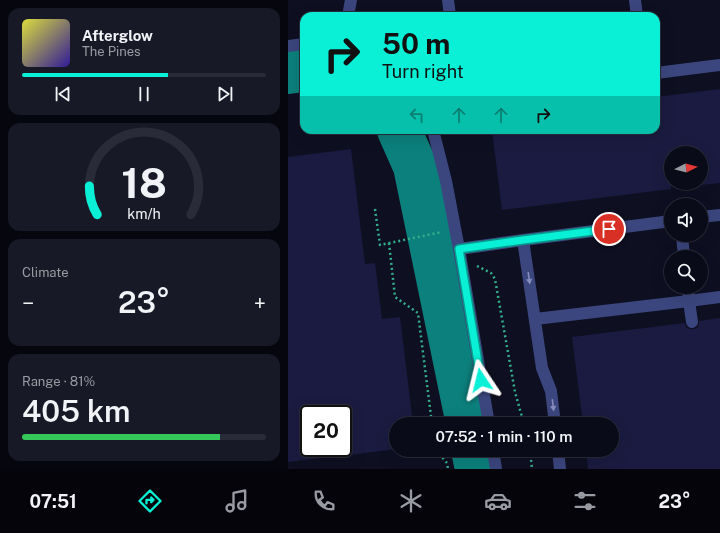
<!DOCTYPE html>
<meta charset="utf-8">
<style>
:root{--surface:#0a0b19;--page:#181926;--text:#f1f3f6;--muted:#999ba2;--line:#2a2b38;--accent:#09f0d7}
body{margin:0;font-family:"Public Sans",sans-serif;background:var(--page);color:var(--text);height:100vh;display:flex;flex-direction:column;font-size:15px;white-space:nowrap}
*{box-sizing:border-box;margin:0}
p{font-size:13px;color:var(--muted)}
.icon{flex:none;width:22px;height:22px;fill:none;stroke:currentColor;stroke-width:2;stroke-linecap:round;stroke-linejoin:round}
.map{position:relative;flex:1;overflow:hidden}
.drawer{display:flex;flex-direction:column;gap:8px;padding:8px;background:#06060e;width:288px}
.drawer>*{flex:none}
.banner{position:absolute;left:12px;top:12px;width:360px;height:122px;border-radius:12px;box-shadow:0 4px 16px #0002,0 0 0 1px var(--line);background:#09f0d7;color:#111;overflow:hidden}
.needle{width:26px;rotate:84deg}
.controls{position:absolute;left:376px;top:146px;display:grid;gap:8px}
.controls a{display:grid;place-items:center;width:44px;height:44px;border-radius:50%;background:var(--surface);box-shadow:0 4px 16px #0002,0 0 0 1px var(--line);font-size:20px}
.speed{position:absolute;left:12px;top:405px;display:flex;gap:8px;font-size:20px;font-weight:700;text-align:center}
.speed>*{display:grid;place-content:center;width:52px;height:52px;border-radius:50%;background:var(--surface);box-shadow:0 4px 16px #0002,0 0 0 1px var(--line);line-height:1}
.speed .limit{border:2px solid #111;border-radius:6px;background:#fff;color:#111}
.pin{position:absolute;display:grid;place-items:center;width:34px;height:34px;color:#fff;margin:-17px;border:2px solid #fff;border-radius:50%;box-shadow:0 1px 4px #0007}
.me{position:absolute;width:44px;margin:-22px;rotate:350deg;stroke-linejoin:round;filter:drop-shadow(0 0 3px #0008)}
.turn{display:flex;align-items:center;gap:14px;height:84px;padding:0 16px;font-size:18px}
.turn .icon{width:52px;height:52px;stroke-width:2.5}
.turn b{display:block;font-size:28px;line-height:34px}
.lanes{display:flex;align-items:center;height:38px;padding:0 16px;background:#0003;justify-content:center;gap:20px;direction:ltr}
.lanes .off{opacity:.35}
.big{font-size:30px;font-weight:600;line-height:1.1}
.drawer .tile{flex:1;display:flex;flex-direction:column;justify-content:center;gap:6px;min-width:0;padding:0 14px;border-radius:12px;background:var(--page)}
.drawer .dial{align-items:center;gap:0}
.dial svg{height:104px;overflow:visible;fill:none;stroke:var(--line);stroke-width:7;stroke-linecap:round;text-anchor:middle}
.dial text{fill:var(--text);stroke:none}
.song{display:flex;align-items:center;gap:12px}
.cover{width:48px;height:48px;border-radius:6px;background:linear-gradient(135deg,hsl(60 70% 55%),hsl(250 70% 35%))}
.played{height:4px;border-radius:2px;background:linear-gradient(90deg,var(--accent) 60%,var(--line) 60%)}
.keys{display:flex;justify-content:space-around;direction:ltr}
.heat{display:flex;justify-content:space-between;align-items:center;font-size:22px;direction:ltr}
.charge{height:6px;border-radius:3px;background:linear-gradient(90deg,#34c759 81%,var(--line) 0)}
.trip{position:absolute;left:101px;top:417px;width:230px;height:40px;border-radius:20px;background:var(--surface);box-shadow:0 4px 16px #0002,0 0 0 1px var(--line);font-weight:600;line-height:40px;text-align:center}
.tabs{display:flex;height:64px;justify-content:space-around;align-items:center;background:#04040a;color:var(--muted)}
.tabs .icon{width:28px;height:28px}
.tabs .on{color:var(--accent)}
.tabs b{font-size:18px;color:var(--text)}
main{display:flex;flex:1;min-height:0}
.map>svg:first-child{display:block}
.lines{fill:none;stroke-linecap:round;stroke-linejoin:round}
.taxiway{stroke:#0c807c;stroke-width:44}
.building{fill:#1b1b41}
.path{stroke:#33af8d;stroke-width:2.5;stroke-dasharray:2 3;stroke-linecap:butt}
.minor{stroke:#3b467e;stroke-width:12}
.oneway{fill:#868dbe}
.route-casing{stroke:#069c8c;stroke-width:10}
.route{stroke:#09f0d7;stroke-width:7}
</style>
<main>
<section class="drawer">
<div class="tile">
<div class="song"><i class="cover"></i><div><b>Afterglow</b><p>The Pines</p></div></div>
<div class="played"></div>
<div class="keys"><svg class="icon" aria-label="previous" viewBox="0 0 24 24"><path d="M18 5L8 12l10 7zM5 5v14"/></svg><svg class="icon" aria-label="pause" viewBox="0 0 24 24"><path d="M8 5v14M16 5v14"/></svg><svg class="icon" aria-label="next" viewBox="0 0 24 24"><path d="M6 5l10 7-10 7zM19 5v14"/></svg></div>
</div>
<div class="tile dial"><svg viewBox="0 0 100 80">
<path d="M14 69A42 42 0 1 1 86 69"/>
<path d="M14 69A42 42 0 0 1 8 47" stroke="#09f0d7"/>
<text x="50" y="56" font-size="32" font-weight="700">18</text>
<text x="50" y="72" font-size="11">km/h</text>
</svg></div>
<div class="tile"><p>Climate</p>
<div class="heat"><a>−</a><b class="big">23°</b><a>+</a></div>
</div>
<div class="tile"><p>Range · 81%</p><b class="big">405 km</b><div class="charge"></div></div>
</section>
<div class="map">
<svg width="432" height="469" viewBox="0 0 432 469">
<rect width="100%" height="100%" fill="#0e0f21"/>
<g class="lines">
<!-- taxiway -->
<path class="taxiway" d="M0,72L16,70
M111,130L127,166L180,424
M185,450L189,469"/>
</g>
<!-- building -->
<path class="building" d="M432,89V183L413,185V153H383V189L214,210L204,130H368V97Z
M63,149L77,264L87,263L94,319L112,317L125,424H108V449L55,456V414H21V448H48V456L0,462V157Z
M432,318V469H300L298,450H324V424H295L284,337L397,323L398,327L401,329H405L409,328L411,324V321Z"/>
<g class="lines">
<!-- path -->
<path class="path" d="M87,209L92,245L154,232
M101,243L107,297L130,313L144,424
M189,266L203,273L207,279L227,392L236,424
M148,450L159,463L160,469
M242,450L244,469"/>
<!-- minor -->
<path class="minor" d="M160,0L162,16
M347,0L349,16
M60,16L63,0
M0,46L16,44
M368,73L432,65
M145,130L158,181L171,249L201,424
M413,217L432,215
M394,235L396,257
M235,240L254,368L263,391L267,424
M171,249L235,240L383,221
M247,319L401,301L400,287
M404,322L401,301L432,297
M205,450L208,469
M270,450L272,469"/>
</g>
<!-- one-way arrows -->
<defs><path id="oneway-solid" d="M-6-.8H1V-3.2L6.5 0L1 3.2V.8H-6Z"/></defs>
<g class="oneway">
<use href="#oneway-solid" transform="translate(241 278) rotate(82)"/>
<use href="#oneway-solid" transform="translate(265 405) rotate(83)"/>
</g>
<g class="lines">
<defs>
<path id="route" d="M193,380L171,249L235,240L321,229"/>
</defs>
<!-- route casing -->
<use href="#route" class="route-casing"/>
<!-- route -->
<use href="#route" class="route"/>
</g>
</svg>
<div class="controls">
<a><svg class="needle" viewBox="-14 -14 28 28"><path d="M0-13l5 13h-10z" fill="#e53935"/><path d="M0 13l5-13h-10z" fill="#999ba2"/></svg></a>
<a><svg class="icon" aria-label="sound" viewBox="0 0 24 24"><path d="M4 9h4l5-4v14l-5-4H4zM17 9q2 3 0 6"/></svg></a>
<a><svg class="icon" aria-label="search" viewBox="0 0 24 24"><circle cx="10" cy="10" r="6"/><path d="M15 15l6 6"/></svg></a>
</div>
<div class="speed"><div class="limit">20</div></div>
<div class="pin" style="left:321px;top:229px;background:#d93025"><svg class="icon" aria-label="arrive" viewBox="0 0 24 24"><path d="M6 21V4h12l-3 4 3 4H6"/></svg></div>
<svg class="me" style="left:193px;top:380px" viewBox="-20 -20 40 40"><path d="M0-17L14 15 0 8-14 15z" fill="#09f0d7" stroke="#fff" stroke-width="4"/></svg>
<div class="trip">07:52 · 1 min · 110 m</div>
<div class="banner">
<div class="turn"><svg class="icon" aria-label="right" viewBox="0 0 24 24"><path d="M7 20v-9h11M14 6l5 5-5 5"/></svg><div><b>50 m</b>Turn right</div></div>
<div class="lanes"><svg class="icon off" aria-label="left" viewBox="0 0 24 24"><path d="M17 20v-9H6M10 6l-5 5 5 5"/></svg><svg class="icon off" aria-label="ahead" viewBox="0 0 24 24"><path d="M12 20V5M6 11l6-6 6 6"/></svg><svg class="icon off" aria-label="ahead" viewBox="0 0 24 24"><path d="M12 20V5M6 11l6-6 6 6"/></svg><svg class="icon" aria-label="right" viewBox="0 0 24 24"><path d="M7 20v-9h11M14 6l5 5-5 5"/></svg></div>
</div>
</div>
</main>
<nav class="tabs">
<b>07:51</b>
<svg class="icon on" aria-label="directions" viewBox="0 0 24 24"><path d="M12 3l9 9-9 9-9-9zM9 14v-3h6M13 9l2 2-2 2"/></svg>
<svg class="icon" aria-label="music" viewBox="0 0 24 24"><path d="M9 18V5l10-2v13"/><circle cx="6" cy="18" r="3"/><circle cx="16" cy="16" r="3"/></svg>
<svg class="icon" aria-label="phone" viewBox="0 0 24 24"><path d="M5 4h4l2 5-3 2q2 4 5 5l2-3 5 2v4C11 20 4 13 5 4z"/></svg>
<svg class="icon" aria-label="climate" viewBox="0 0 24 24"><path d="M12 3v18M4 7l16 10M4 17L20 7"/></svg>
<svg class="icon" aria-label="car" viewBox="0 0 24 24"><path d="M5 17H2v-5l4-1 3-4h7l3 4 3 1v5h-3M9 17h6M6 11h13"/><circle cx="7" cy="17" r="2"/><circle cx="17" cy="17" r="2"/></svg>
<svg class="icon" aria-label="filters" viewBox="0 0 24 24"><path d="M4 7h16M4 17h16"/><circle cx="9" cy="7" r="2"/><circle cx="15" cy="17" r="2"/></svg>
<b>23°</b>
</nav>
